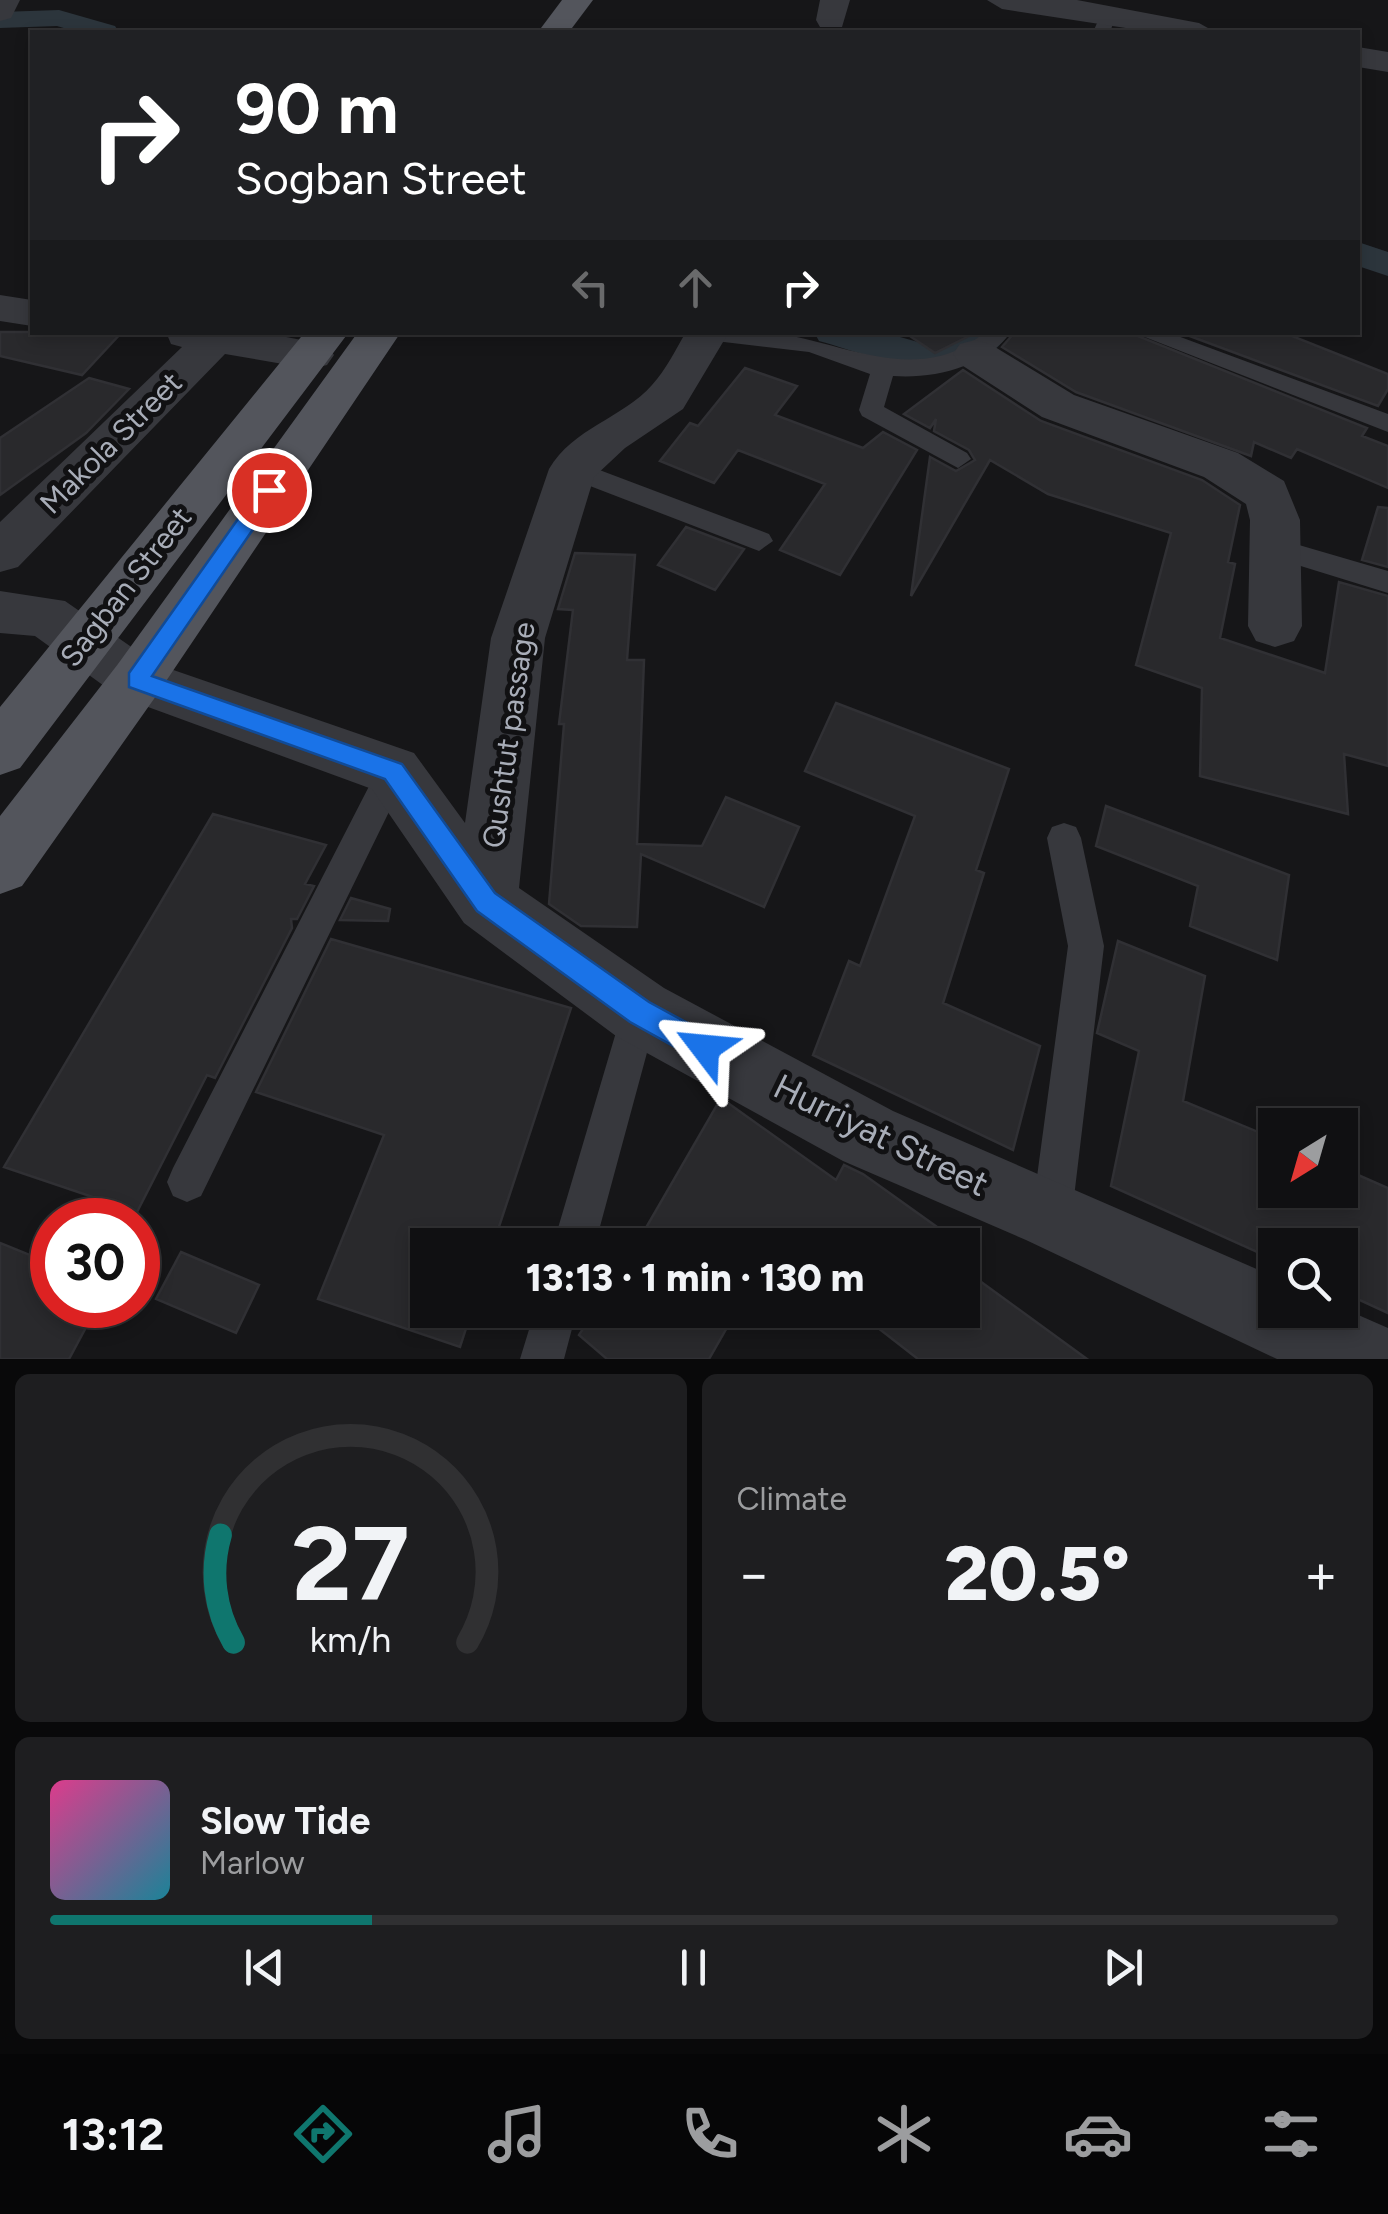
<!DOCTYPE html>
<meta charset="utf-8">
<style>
:root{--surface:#101012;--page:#1e1e20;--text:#f1f3f6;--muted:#9c9d9f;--line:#303032;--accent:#0f766e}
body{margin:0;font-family:Figtree,sans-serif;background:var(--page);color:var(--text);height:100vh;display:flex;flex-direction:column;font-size:38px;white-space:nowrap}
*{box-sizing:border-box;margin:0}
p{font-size:32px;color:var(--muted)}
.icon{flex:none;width:55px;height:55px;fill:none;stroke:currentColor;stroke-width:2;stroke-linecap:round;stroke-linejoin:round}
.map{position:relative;height:1359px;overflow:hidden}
.sheet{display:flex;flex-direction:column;gap:15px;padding:15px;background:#09090a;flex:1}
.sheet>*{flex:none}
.hud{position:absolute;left:30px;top:30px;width:1330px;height:305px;border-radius:0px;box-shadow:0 5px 15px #0003,0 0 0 2px var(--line);background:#202124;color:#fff;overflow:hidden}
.needle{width:65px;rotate:217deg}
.tools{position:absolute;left:1258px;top:1108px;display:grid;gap:20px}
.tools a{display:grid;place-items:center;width:100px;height:100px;border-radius:0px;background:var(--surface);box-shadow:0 5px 15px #0003,0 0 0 2px var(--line);font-size:50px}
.speed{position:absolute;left:30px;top:1198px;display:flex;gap:20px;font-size:50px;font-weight:700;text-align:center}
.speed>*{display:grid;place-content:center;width:130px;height:130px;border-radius:50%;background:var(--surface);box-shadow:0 5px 15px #0003,0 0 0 2px var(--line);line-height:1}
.speed .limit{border:15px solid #d22;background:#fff;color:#111}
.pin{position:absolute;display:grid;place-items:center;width:85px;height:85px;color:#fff;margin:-42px;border:5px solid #fff;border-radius:50%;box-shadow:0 2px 10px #0007}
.me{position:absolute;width:110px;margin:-55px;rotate:299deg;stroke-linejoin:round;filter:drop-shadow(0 0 8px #0008)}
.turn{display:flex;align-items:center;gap:35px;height:210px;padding:0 40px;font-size:45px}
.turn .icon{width:130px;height:130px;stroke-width:2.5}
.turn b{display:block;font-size:70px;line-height:85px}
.lanes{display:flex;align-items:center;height:95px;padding:0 40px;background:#0003;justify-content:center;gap:50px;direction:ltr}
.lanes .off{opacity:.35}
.big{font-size:75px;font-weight:800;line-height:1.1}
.sheet .tile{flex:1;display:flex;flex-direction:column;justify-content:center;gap:15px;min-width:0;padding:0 35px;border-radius:15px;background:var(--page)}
.sheet .dial{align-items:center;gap:0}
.dial svg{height:260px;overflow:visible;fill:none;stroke:var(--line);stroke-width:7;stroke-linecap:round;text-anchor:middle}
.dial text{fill:var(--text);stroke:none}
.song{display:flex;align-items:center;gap:30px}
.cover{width:120px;height:120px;border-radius:15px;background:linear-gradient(135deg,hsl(330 70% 55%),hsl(190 70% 35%))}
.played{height:10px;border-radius:5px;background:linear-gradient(90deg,var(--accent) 25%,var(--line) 25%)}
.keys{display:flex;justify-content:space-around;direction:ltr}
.heat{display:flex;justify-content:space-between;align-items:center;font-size:55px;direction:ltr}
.sheet .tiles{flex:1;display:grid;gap:15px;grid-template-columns:1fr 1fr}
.tile:last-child{grid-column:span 2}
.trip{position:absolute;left:410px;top:1228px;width:570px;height:100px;border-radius:0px;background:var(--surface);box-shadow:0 5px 15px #0003,0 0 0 2px var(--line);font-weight:800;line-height:100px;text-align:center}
.tabs{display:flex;height:160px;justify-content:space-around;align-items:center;background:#060607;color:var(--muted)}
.tabs .icon{width:70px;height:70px}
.tabs .selected{color:var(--accent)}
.tabs b{font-size:45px;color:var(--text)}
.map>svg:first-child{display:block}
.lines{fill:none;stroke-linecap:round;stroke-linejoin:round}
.canal{fill:#2c353c;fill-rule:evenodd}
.building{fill:#29292c;stroke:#303034;stroke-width:2.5}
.service{fill:#37383d;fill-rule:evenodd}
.minor{fill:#37383d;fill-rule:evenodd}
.primary{fill:#53555c;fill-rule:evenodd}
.route{fill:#1a73e8;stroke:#114b97;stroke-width:2.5}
.labels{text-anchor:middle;stroke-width:10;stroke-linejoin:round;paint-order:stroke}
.street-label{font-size:30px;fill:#a8adb8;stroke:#111113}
.near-street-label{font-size:35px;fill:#a8adb8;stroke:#111113}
</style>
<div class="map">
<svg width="1388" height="1359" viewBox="0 0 1388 1359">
<rect width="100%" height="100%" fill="#161618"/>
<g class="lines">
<!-- canal -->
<path class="canal" d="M59,10L115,26L119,32H77L57,26L0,28V12Z
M1358,242L1388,252V276L1358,266Z
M814,332H882L918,342L953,341L964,332H1010C968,397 877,357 819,341Z"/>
</g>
<!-- building -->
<path class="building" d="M0,332H122L82,375L0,356Z
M904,332H977L935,353Z
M1015,332H1128L1367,428L1362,436L1388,446V488L1297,449L1291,458L1254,442L1251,456L1076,392L1002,347Z
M1179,332H1282L1388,374V389L1378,406Z
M745,368L797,386L775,415L863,448L883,432L917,450L840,575L780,550L825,484L738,450L714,483L660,461L690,423L698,426Z
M963,370L1041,421L1202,480L1240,505L1228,562L1235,564L1220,638L1325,673L1339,582L1388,596V766L1344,754L1348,814L1200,776L1202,688L1136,665L1171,533L1048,494L990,460L911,596L930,457L956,471L975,460L969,450L934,431L936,419L930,428L904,414Z
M89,378L129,389L86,433L0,495V438Z
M1378,507L1388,508V567L1362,560Z
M686,527L744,549L715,590L658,565Z
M575,553L635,555L627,660H644L637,844L702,846L726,797L799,827L764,907L641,854L637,927L581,926L549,904L564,724H559L573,610L558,609Z
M836,703L1009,769L976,870L984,873L943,1003L1040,1046L1013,1150L813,1055L849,961L860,966L915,816L805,771Z
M1106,806L1289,875L1277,960L1190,926L1198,886L1096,846Z
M213,814L326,845L305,884L314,886L297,919H291L292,928L215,1078L207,1075L137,1212L4,1167Z
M351,898L390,909L388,921L340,920Z
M331,939L571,1008L493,1245H428V1310H472L460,1347L318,1299L384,1135L256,1092Z
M1118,941L1205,976L1183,1101L1275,1139V1190H1340V1167L1388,1188V1313L1340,1291V1245H1275V1260L1111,1186L1139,1051L1097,1033Z
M721,1098L836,1180L844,1165L863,1174L944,1232L938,1245H636Z
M0,1243L52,1264V1305H98L69,1359H0Z
M181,1252L259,1285L236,1333L156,1299Z
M962,1268L1087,1359H918L855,1310H962Z
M595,1310H737L709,1359H607L579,1335Z"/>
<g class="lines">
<!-- service -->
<path class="service" d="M1102,12L1116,16L1110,32H1093Z
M769,332C843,341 919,389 985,332H1011C985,367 935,379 893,376L884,407L967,453L971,459L958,468L862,416L859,410L870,374L809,352L707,340L695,333Z
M1132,332H1167L1388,414V432Z
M573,460L769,534L773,541L759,551L564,476L560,469L564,462Z
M1275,538L1388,571V593L1265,555L1261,548Z
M393,757L404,761L409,771L201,1196L187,1202L173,1196L167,1182L173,1168L382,761Z
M1064,823L1076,827L1081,838L1104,946L1072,1214L1066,1228L1052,1234L1038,1228L1032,1214L1068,946L1047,838L1052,827Z
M640,994L653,999L658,1012L595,1245H553L622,1012L627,999Z
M535,1310H577L564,1359H520Z"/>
<!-- minor -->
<path class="minor" d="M0,0H20L11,18L0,21Z
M820,0H850L842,27H820L816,20Z
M987,0H1077L1199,23L1215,32H1152L1002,9Z
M1358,47L1388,52V72L1358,67Z
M0,295L32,300V326L0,321Z
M166,332H261L327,345L334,355L327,365L312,369L225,354L18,567L0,572V522L182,347L171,344Z
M686,332H729L683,409L625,448L594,477L545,638L519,888L664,988L893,1111L1275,1277V1310L1340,1307L1388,1328V1359H1277L1026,1240L843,1161L616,1036L464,923L372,789L118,696L35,636L0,633V591L65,601L156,664L414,753L465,823L491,638L549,469C573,428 623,418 652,385C666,370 676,349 686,332Z
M975,340L990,344L1074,395L1238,453L1284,481L1300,520L1302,626L1294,641L1275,647L1256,641L1248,626L1250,520L1246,504L1204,477L1042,417L960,364L953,354L960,344Z"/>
<!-- primary -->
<path class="primary" d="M562,0H593L569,32H538Z
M305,332H349L20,768L0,775V707Z
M358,332H401L156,696L22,886L0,894V816L118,664Z"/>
</g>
<!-- route -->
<path class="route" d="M269,483L279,490L276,496L152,676L402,764L495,893L649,1002L715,1038L719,1048L715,1058L705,1062L695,1058L630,1022L477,911L385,779L129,687V673L262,485Z"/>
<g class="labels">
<!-- street labels -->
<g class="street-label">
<text transform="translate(111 443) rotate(-45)" y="10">Makola Street</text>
<text transform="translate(126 587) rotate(-52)" y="10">Sagban Street</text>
<text transform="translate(509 735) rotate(-82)" y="10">Qushtut passage</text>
</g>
<!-- near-street labels -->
<g class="near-street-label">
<text transform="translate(881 1135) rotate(26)" y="12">Hurriyat Street</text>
</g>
</g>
</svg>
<div class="tools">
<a><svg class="needle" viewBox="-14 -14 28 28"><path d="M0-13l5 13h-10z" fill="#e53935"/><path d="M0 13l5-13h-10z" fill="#9c9d9f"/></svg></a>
<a><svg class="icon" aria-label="search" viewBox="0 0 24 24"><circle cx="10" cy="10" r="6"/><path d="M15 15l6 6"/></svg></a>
</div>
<div class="speed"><div class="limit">30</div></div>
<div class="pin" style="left:269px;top:490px;background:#d93025"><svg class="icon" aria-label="arrive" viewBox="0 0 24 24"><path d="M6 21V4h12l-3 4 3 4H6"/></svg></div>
<svg class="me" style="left:705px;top:1048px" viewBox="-20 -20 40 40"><path d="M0-17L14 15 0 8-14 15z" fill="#1a73e8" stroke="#fff" stroke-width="4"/></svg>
<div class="trip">13:13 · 1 min · 130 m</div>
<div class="hud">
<div class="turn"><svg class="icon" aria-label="right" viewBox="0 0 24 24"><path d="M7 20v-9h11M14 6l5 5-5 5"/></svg><div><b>90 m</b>Sogban Street</div></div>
<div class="lanes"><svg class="icon off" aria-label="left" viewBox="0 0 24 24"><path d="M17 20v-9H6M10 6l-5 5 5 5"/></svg><svg class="icon off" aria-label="ahead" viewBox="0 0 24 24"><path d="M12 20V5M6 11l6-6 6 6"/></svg><svg class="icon" aria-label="right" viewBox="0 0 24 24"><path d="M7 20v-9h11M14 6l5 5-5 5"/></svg></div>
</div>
</div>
<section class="sheet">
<div class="tiles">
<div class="tile dial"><svg viewBox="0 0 100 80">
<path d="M14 69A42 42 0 1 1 86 69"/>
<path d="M14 69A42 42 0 0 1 10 36" stroke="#0f766e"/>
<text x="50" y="56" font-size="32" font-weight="700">27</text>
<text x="50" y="72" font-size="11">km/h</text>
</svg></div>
<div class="tile"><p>Climate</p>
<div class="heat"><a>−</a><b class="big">20.5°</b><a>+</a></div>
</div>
<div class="tile">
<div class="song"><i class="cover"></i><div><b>Slow Tide</b><p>Marlow</p></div></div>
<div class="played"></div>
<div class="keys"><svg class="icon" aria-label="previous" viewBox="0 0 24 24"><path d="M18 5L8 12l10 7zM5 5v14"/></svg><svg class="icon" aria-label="pause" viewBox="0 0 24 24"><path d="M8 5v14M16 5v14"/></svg><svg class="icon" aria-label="next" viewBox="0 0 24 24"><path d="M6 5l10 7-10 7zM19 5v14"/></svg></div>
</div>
</div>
</section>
<nav class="tabs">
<b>13:12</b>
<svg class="icon selected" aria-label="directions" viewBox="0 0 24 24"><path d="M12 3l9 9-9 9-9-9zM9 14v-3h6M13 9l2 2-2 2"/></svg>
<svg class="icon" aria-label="music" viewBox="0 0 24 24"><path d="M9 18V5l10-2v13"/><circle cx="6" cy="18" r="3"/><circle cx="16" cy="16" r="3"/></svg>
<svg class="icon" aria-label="phone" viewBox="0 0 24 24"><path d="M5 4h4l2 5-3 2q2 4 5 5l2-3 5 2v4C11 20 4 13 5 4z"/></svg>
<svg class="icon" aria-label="climate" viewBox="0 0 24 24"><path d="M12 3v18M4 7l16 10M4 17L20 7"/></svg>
<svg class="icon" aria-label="car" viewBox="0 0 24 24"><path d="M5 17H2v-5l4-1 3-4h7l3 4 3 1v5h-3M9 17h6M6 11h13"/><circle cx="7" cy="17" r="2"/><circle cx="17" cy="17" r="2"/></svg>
<svg class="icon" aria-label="filters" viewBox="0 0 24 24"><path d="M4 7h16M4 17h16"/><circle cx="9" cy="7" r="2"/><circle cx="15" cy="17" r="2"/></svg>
</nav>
